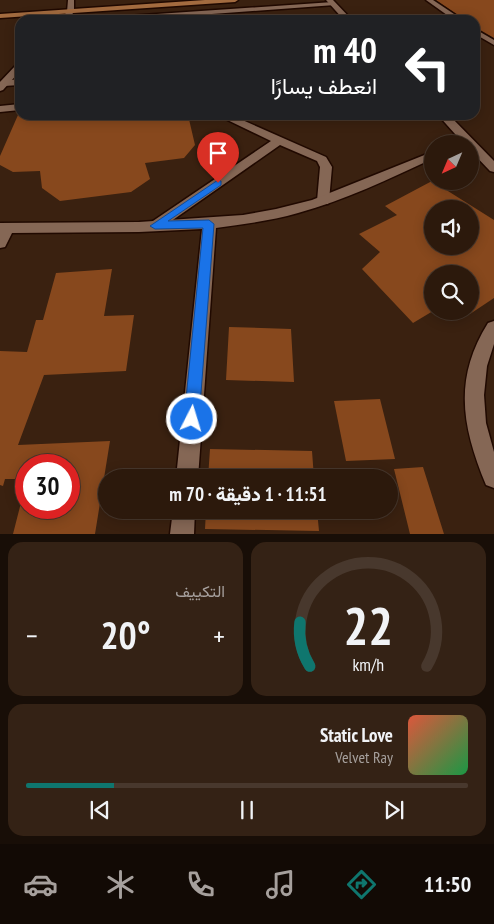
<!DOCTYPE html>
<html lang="ar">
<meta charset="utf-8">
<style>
:root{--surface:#2c190c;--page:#342215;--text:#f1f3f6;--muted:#a6a09d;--line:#48382d;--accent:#0f766e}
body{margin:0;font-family:"PT Sans Narrow",Vazirmatn,sans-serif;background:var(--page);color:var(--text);direction:rtl;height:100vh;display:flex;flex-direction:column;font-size:19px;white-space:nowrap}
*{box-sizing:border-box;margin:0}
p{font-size:16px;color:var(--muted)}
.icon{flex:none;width:28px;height:28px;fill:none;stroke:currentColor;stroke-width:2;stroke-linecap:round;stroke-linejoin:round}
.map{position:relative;height:534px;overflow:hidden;direction:ltr}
.panel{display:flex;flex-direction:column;gap:8px;padding:8px;background:#180e07;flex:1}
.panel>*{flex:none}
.top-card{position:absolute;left:15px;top:15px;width:465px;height:105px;border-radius:15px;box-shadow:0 2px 12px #0003,0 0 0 1px var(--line);direction:rtl;background:#202124;color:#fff;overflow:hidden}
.needle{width:32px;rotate:224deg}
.tools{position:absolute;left:424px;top:135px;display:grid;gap:10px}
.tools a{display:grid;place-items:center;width:55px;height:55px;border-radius:50%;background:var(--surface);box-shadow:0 2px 12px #0003,0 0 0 1px var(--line);font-size:25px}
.speed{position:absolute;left:15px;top:454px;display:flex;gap:10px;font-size:25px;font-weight:700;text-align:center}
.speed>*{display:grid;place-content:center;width:65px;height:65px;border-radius:50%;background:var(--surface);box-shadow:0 2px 12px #0003,0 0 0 1px var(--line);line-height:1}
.speed .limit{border:8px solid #d22;background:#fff;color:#111}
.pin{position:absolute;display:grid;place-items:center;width:42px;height:42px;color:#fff;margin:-51px -21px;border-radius:50% 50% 50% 0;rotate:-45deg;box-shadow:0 0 5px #0007}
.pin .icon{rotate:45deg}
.me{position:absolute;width:55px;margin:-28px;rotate:5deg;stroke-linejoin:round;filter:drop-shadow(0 0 4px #0008)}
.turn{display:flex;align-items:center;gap:18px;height:105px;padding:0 20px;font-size:22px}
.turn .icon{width:65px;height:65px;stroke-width:2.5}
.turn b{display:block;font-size:35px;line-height:42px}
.big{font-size:38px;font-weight:800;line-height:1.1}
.panel .widget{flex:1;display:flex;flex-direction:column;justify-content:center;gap:8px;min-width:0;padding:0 18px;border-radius:15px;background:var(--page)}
.panel .dial{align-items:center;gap:0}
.dial svg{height:130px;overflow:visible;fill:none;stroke:var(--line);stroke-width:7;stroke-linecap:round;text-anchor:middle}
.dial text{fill:var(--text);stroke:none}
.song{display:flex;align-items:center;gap:15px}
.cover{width:60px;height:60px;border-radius:8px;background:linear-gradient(135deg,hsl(10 70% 55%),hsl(140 70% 35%))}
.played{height:5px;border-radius:2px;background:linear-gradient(90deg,var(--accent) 20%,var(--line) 20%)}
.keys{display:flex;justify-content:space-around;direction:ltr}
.heat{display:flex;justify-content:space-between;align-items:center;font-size:28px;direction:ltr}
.panel .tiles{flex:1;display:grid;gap:8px;grid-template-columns:1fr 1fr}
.widget:last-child{grid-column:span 2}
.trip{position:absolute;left:98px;top:469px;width:300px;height:50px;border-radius:25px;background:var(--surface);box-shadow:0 2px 12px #0003,0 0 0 1px var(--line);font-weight:800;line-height:50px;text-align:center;direction:rtl}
.menu{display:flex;height:80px;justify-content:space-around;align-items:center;background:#120a05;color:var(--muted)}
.menu .icon{width:35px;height:35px}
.menu .selected{color:var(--accent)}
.menu b{font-size:22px;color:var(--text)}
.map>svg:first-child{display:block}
.building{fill:#87481d;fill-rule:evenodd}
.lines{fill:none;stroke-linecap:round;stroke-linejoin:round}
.lane-casing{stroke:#200900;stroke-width:3}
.street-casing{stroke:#200900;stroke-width:3}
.secondary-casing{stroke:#200900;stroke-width:3}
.lane{fill:#856755;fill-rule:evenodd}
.street{fill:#856755;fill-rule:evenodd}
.secondary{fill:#a36b3f;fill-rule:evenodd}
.route{fill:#1a73e8;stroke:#114b97}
</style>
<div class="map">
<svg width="494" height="534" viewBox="0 0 494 534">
<rect width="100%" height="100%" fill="#3a2110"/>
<!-- building -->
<path class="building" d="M436,0H494V38L475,27V20H465Z
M18,115H188L195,145L184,158L145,163L150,179L131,192L60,201L42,188L40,171L13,172L0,165V156Z
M432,181L494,220V298L470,314L467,311H470V274H432L433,311L413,323L362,269L380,252L359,234L397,215L385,206ZM432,209H470V246H432Z
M112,269L104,316L134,315L126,371L44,375L18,445L110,441L95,534H13L26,483V508H69V465H26V479H5L3,486L0,485V351L27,352L36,320H43L56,273Z
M229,327L291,329L294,382L226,380Z
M380,399L395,459L346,461L334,401Z
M210,449L312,451L314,478H208Z
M423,467L444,534H410L394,469Z
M206,510H317L319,531L205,529Z"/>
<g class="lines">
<defs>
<path id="lane" d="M333,2L336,4L335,5L130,20H94L98,18Z
M20,79V85L4,86L0,84L1,81Z
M20,104V110L0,112V106Z
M217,115H231L326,157L332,167L329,201L328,204H318L317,201L320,167L317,161L280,145L160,229H150L148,226L150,223L271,141Z"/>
<path id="street" d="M68,0H74V12L67,20H59L67,12Z
M326,0H333L352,20H344Z
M426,0H433L463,20H454Z
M475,29L494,40V45L475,34Z
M20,63V71L3,90L0,91V82L17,64Z
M438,115H449L494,161V172L490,171L470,150V144H464Z
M432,152V159C389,179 345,200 298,213C271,221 243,224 216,228L198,478H176L202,229L139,232L12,233L5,247L0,248V223L139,222L243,215L276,209L312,200Z
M494,321V344L487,366L484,395L486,423L494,452V488L486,485C462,427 453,379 488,323Z
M173,510H195L194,534H170Z"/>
<path id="secondary" d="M205,0H238L235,2L0,18V14Z"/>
</defs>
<!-- lane casing -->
<use href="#lane" class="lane-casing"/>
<!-- street casing -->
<use href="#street" class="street-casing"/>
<!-- secondary casing -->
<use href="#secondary" class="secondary-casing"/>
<!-- lane -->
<use href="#lane" class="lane"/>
<!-- street -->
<use href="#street" class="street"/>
<!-- secondary -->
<use href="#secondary" class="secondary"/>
</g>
<!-- route -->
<path class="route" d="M218,180L221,181V185L168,221L209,220L214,224L199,419L197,424L192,426L187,424L184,419L203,228L155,229L150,226Z"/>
</svg>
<div class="tools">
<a><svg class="needle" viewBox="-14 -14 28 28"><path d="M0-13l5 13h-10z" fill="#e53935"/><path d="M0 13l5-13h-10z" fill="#a6a09d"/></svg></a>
<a><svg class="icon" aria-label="sound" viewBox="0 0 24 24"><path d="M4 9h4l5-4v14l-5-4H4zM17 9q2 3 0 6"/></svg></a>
<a><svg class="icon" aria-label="search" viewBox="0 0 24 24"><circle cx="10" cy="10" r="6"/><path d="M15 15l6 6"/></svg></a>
</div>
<div class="speed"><div class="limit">30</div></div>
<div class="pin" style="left:218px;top:183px;background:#d93025"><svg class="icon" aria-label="arrive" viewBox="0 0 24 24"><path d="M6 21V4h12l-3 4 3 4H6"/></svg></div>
<svg class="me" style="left:192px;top:419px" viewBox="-20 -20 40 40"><circle r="17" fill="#1a73e8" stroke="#fff" stroke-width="3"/><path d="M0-11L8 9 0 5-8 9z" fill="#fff"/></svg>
<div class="trip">11:51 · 1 دقيقة · 70 m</div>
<div class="top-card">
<div class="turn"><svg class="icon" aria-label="left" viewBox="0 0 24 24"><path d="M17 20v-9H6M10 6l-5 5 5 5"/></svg><div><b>40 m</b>انعطف يسارًا</div></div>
</div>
</div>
<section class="panel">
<div class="tiles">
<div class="widget dial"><svg viewBox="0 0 100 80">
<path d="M14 69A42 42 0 1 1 86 69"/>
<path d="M14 69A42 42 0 0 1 8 42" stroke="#0f766e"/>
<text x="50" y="56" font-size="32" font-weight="700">22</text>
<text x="50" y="72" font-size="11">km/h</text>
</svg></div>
<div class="widget"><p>التكييف</p>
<div class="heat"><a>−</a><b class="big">20°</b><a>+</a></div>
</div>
<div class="widget">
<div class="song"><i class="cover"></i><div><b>Static Love</b><p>Velvet Ray</p></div></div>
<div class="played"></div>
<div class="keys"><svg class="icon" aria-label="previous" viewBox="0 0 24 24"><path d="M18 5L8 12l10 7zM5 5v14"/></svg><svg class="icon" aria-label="pause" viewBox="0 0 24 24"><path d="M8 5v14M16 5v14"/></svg><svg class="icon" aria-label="next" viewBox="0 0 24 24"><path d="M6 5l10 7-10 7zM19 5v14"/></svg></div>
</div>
</div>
</section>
<nav class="menu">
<b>11:50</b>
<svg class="icon selected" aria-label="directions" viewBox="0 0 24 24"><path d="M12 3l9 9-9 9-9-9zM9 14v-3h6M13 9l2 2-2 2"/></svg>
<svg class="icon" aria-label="music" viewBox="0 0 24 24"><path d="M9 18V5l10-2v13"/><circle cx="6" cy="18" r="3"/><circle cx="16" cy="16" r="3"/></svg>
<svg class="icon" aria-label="phone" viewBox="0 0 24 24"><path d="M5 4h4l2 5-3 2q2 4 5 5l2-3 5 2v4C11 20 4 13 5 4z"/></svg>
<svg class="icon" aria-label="climate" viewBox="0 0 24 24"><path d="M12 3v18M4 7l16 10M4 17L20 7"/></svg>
<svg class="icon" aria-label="car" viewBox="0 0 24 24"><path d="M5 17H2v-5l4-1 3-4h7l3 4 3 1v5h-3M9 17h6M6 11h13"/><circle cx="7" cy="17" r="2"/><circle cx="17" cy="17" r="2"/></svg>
</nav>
